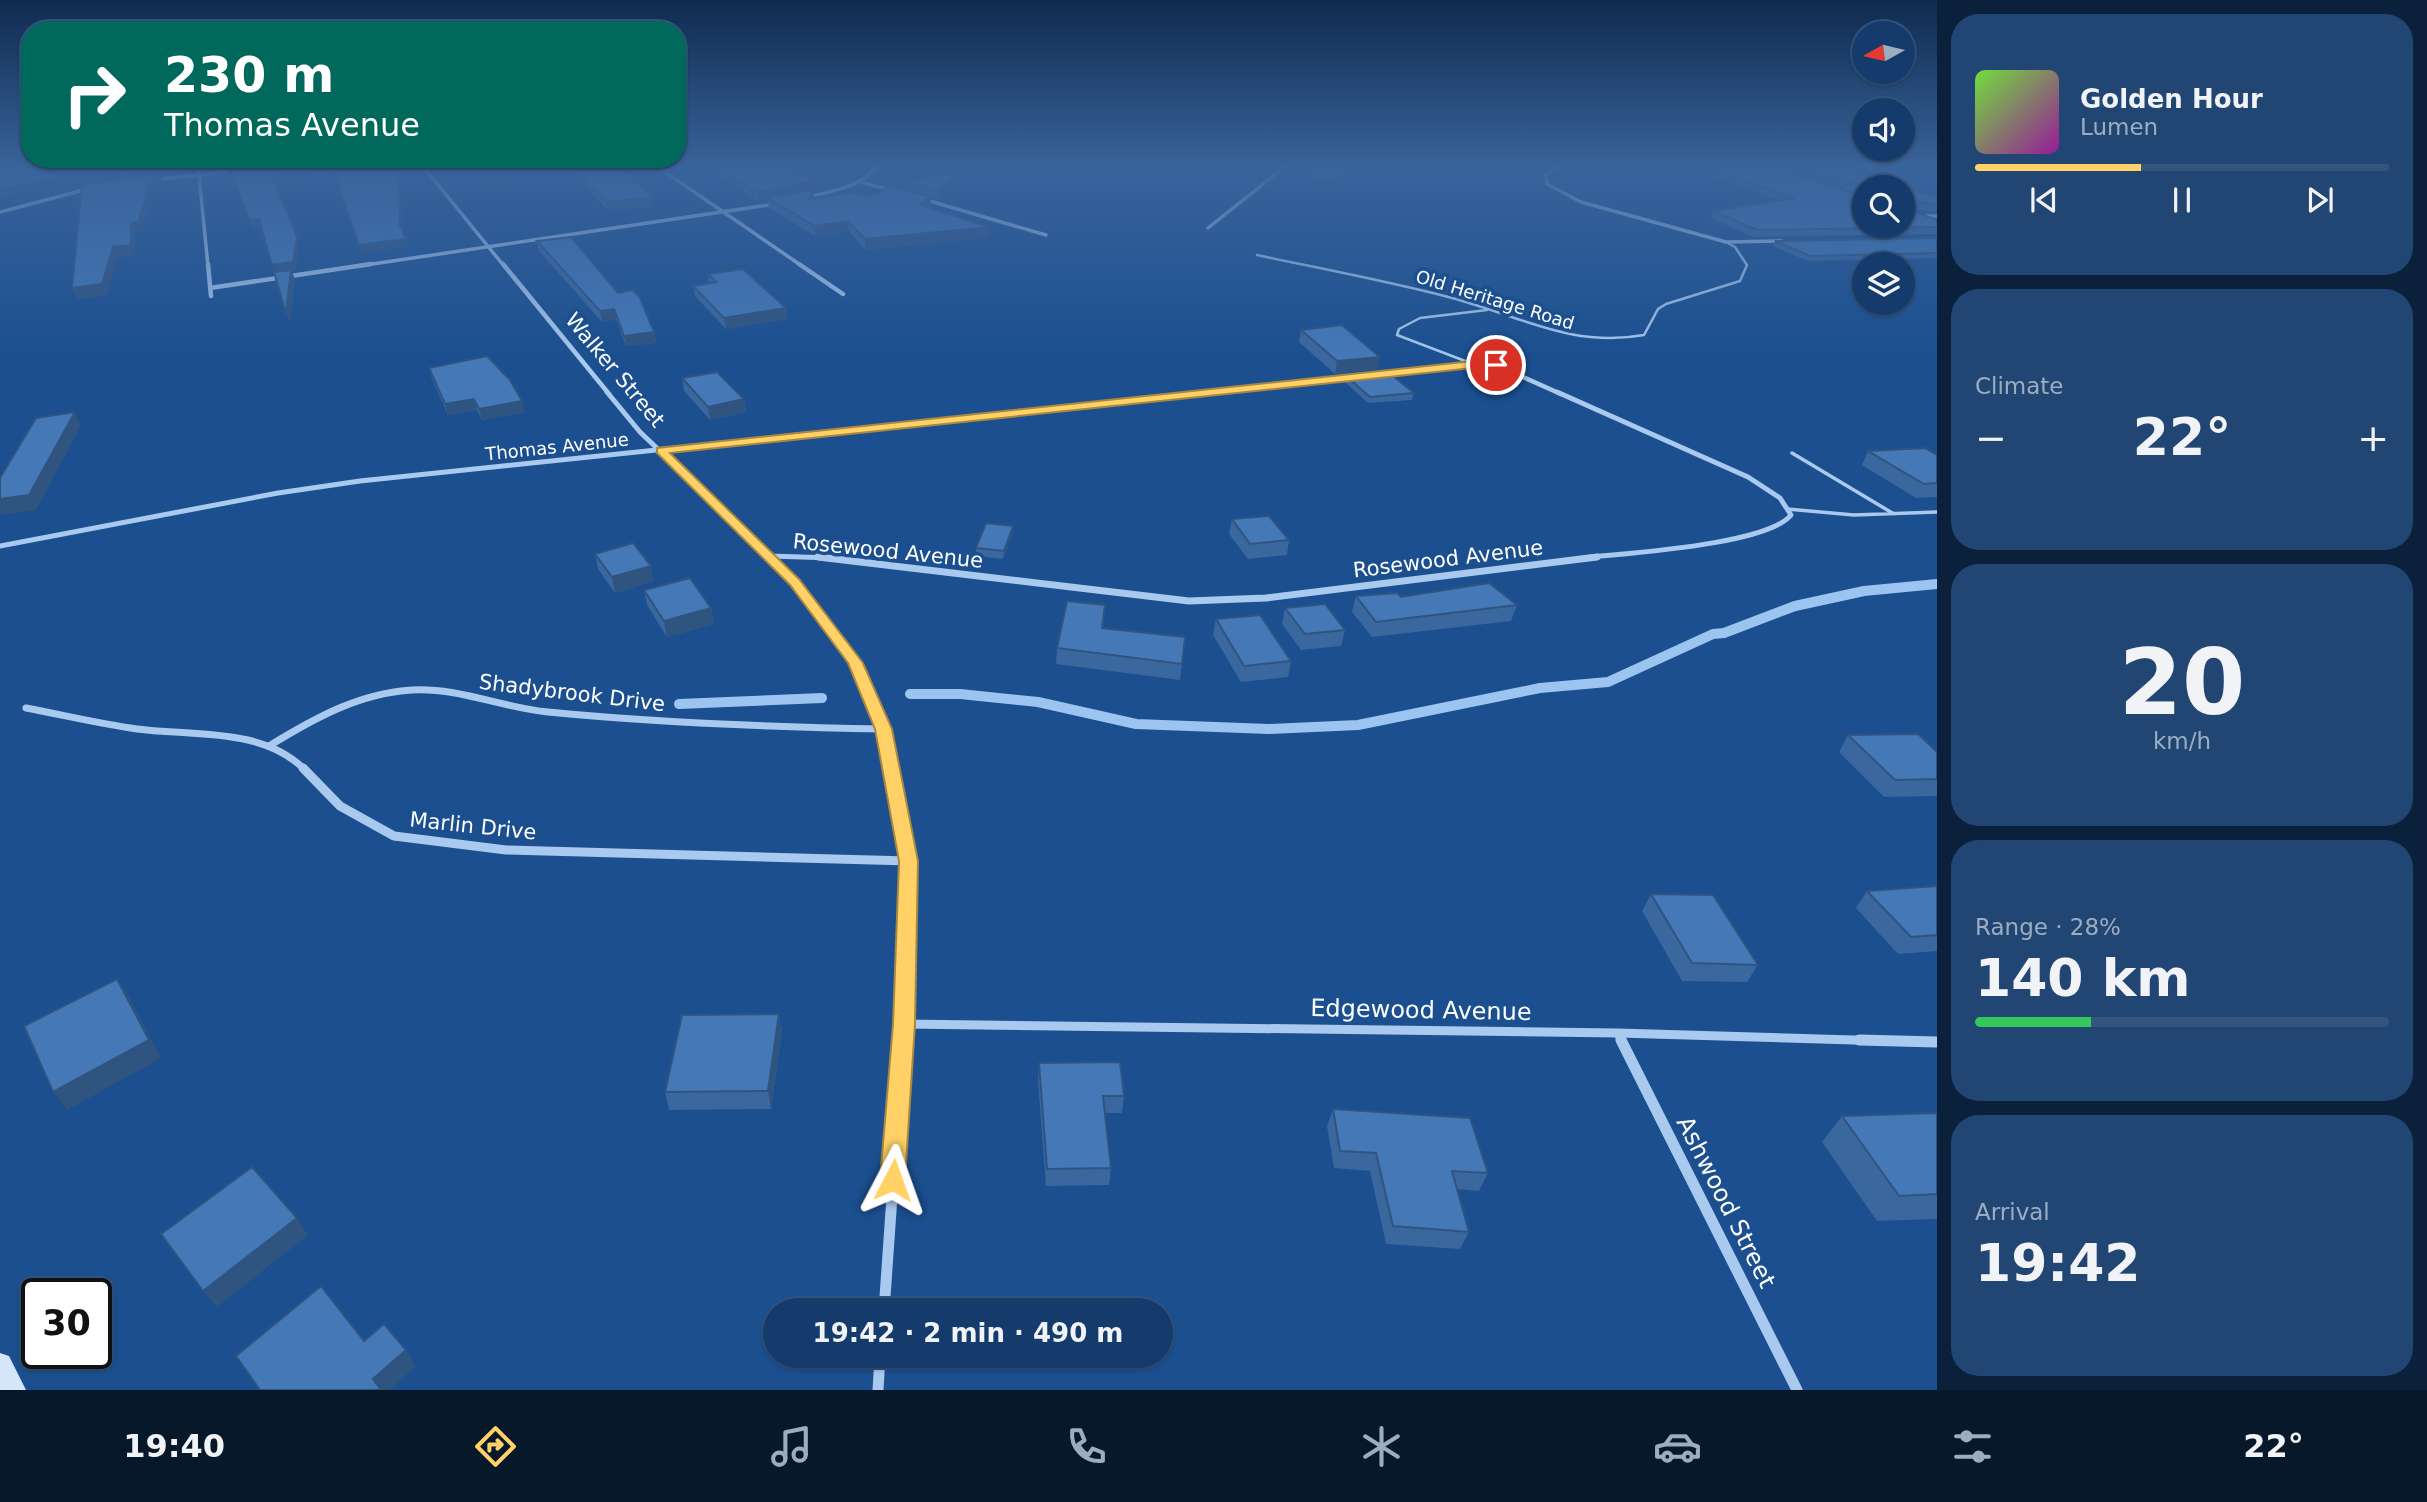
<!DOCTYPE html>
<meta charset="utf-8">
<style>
:root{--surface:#143b6b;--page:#214673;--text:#f1f3f6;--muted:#9dadc1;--line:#33557e;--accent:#ffd166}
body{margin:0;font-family:"DejaVu Sans",sans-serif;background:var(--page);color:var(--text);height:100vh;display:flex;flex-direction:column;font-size:26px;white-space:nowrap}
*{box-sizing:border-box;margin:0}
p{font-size:23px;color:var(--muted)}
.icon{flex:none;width:38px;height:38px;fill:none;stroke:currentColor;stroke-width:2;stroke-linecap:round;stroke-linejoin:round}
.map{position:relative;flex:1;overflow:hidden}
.drawer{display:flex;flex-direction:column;gap:14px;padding:14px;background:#0b203b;width:490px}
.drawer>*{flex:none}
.guide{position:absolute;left:21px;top:21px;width:665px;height:147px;border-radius:28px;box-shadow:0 2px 5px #0004,0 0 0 2px var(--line);background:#00695c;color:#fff;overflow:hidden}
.needle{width:46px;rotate:262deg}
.fabs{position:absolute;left:1852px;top:21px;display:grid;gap:14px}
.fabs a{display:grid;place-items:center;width:63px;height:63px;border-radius:50%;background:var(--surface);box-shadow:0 2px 5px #0004,0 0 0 2px var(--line);font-size:35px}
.speed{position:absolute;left:21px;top:1278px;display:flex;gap:14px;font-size:35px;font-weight:700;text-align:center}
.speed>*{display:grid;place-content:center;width:91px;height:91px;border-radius:50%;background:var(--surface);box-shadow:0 2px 5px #0004,0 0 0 2px var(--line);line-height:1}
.speed .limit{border:4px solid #111;border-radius:10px;background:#fff;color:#111}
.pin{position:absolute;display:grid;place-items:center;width:60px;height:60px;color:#fff;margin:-30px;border:4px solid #fff;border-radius:50%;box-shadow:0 2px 7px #0007}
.me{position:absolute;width:77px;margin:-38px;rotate:4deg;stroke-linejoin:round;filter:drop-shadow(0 0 5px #0008)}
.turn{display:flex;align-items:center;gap:24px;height:147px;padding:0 28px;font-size:32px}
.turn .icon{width:91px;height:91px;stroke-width:2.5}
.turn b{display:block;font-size:49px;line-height:60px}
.big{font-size:52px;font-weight:700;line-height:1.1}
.drawer .tile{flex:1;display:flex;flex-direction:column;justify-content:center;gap:10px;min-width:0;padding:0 24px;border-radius:28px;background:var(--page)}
.drawer .dial{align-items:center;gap:0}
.dial b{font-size:91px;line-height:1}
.song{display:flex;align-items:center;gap:21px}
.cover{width:84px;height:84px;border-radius:10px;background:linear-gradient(135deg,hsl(100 70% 55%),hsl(300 70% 35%))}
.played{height:7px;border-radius:4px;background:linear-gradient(90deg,var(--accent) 40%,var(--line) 40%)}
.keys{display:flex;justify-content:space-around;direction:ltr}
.heat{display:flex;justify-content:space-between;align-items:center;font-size:38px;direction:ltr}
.charge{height:10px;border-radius:5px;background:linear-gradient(90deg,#34c759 28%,var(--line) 0)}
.trip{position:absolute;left:763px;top:1298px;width:410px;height:70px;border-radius:35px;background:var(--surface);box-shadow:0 2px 5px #0004,0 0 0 2px var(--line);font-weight:700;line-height:70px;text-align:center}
.menu{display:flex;height:112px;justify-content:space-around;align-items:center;background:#08182b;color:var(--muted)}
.menu .icon{width:49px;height:49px}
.menu .active{color:var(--accent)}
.menu b{font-size:32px;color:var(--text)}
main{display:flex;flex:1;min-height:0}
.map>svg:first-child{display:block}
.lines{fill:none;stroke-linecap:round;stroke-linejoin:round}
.stream{stroke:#9cc4f0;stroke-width:10}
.lane-far1{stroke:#a9c9ee;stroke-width:2.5}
.lane{stroke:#a9c9ee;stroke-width:3.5}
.street-far5{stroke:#a9c9ee;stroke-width:3.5}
.street-far4{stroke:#a9c9ee;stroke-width:4.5}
.street-far3{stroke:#a9c9ee;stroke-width:5}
.street-far2{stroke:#a9c9ee;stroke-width:7}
.street-far1{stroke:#a9c9ee;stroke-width:9}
.street{stroke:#a9c9ee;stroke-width:11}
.secondary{fill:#d6e6fa;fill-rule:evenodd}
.wall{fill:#3a679d}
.shaded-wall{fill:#305480}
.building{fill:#4478b7;stroke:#305480;stroke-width:2}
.route{fill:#ffd166;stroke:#a68842;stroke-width:2}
.labels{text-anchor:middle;stroke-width:7;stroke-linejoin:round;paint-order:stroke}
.far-street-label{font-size:18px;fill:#fff;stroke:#1b4f8f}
.street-label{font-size:21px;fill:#fff;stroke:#1b4f8f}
.near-street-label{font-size:24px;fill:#fff;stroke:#1b4f8f}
</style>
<main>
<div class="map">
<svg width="1937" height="1390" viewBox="0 0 1937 1390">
<rect width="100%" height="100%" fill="#1b4f8f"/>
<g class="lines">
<!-- stream -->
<path class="stream" d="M910,694H960L1038,702L1136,724L1269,729L1358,725L1540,688L1608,682L1713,634L1724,633L1795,606L1864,591L1937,584
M679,704L822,698"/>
<!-- lane-far1 -->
<path class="lane-far1" d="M1257,255C1322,269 1388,281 1452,298C1520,316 1571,348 1644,335L1658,309L1666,304L1740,281L1747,265L1735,247L1726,242
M1473,364L1397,335L1399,329L1420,318L1487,310"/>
<!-- lane -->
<path class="lane" d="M1792,453L1894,514
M1787,509L1854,515L1937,512"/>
<!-- street-far5 -->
<path class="street-far5" d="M198,165L208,266
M422,165L504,266
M655,165L802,266
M1560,165L1546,175L1547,184L1581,202L1726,242L1782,241
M151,180L237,171
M861,182L891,190
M804,198C830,191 862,188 878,165
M923,199L1046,235
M0,212L91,188
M1920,216H1937
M1208,228L1287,165
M359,266L775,204"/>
<!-- street-far4 -->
<path class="street-far4" d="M208,264L211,296
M503,264L609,394
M799,264L843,294
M210,288L371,264
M1382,374L1473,364L1496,365L1561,394
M1192,394L1353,377"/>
<!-- street-far3 -->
<path class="street-far3" d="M607,392L640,432L772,558
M1557,392L1748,477L1780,498L1791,515C1767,545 1626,553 1583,558
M0,546L278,493L360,481L1209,392
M769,556L833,558"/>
<!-- street-far2 -->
<path class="street-far2" d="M770,557C832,622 875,679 892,770
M818,557L1189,601L1266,598L1597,557
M26,708C63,715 100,724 137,729C191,736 263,727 305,770
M269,746C313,719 359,693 412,690C457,687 503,708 548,712C660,723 772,727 884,729"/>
<!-- street-far1 -->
<path class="street-far1" d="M303,768L340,806L394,836L506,850L909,861
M891,768L909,861L903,1042
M904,1024L1618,1033L1921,1042
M1618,1033L1622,1042"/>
<!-- street -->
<path class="street" d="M1621,1040L1797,1390
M1859,1040L1937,1042
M884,1311L903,1040
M878,1390L880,1356"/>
<!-- secondary -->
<path class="secondary" d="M0,1353L9,1356L26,1390H0Z"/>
</g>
<!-- wall -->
<path class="wall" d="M468,165H617L653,206L608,211L569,167L511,174L512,179L479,182Z
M702,165H776L817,188L813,189V200L863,196L906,190V181L963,170V179L939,200L930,197L931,206L930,207L989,227V237L865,250L849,231L815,236L769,208L768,199L758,201Z
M1223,165H1281L1271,172L1223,166Z
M1356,165L1341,181L1283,174L1284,168Z
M1679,165H1771L1864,226L1902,187H1864V195L1773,165H1833L1937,197V212L1905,208L1937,227V234L1754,237L1711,218L1714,211L1779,200Z
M1937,239V258L1808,261L1773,246L1775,241Z
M537,241L618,293L654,332L656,343L626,346L616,319L602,322L539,251Z
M708,274L786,308L787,319L726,329L695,296L693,286L709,283Z
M1301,330L1380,357L1377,369L1335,374L1299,342Z
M429,368L525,412L482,420L477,410L448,415L432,379Z
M1346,376L1414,393L1412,400L1368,403L1345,382Z
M682,378L744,399L746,412L710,420L684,391Z
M1868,451L1937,455V497L1916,498L1862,465Z
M1232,519L1289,540L1287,555L1248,559L1229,534Z
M1013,533L1003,559L976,556V548Z
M595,554L654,581L615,593L598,569Z
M644,590L711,608L714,624L667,637L647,605Z
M1356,596L1517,605L1511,621L1372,637L1352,612Z
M1105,605L1103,628L1182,664L1180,680L1056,664L1057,648Z
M1285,608L1345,630L1341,646L1301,650L1282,624Z
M1216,619L1291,661L1288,677L1241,682L1213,635Z
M1848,735L1937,752V796L1884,797L1839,752Z
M1937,887V951L1898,954L1856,908L1867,891Z
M1651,894L1758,965L1747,982L1682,981L1642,911Z
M779,1014L782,1031L771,1109L669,1110L665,1092Z
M1039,1063L1124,1096L1122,1113H1105L1111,1168L1109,1185L1046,1186L1038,1081Z
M1333,1109L1488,1173L1479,1191L1457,1189L1469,1232L1460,1249L1386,1244L1370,1171L1334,1168L1327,1126Z
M1937,1113V1219L1877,1221L1822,1142L1842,1116Z"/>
<!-- shaded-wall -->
<path class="shaded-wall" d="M172,165H178L171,174L160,175L163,184L153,195L142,232L135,233V255L117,258L107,295L77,299L72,288L119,180L117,176Z
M228,165H245L229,167Z
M508,165H569V167L511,174L512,179L479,182L477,174Z
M1274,165H1281L1271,172L1272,167Z
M1352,165H1356L1341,181L1342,176Z
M333,169L335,175L274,182L272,175Z
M963,170V179L939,200L938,190Z
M62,177L65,184L0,198V189Z
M816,180L817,188L758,201L757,193Z
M399,181L401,188L403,233L400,225Z
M813,189L814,198L810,210L809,200Z
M652,197L653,206L608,211L606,202Z
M930,197L931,206L922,214L921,205Z
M259,219L261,227L253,228L250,220Z
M848,221L849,231L815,236V226Z
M989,227V237L865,250V239Z
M297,237L299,245L296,271H292L295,280L290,324L272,265Z
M406,239L408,247L361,253L359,245Z
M786,308L787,319L726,329L724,318Z
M614,309L616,319L602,322L600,311Z
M654,332L656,343L626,346L624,336Z
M1380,357L1377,369L1335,374L1337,361Z
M474,399L477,410L448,415L445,404Z
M744,399L746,412L710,420L708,407Z
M522,401L525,412L482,420L479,409Z
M75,412L81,426L36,510L0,515V499Z
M1013,526V533L1003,559L1004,551Z
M651,566L654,581L615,593L612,577Z
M711,608L714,624L667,637L664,621Z
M117,979L129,997L161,1058L67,1110L53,1092Z
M779,1014L782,1031L771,1109L768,1091Z
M297,1218L308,1235L217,1307L203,1291Z
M406,1350L416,1366L390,1390H380L373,1379Z"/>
<!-- building -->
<path class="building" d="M0,165H17L16,166L62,177L0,189Z
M130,165H172L169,170L117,176Z
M260,165H390L399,181L400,225L406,239L359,245L333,169L272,175L297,237L293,262L272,265L259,219L250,220L229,169Z
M471,165H508L506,166L510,170L477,174Z
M573,165H617L652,197L606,202Z
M713,165H776L816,180L757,193Z
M1287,165H1352L1342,176L1284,168Z
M1700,165H1771L1864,197V226H1902V187H1864L1795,165H1833L1937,197V204L1906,200L1903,207L1937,220V227L1757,230L1714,211L1795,198Z
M963,170L938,190L906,181Z
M159,175L149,185L138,222L131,223V245L113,247L102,284L72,288L82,184Z
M889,185L930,197L921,205L989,227L865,239L848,221L815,226L768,198L813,189L809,200L852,192L863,196L879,193Z
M571,237L618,293L633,290L640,298L654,332L624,336L614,309L600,311L537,241Z
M1934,238L1937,239V253L1810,256L1775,241Z
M743,269L786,308L724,318L693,286L716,282L708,274Z
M291,270L286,313L274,272Z
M1342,325L1380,357L1337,361L1301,330Z
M487,356L510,380L522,401L479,409L474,399L445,404L429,368Z
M717,372L744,399L708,407L682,378Z
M1388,372L1414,393L1370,397L1346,376Z
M75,412L29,495L0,499V478L36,418Z
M1925,448L1937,455V483L1924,484L1868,451Z
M1269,516L1289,540L1250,544L1232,519Z
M986,523L1013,526L1004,551L976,548Z
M633,543L651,566L612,577L595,554Z
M690,578L711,608L664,621L644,590Z
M1489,583L1517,605L1376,622L1356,596L1397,593L1401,597Z
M1067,601L1105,605L1102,628L1185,637L1182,664L1057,648Z
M1325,604L1345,630L1305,634L1285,608Z
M1260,615L1291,661L1244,666L1216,619Z
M1918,734L1937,752V779L1895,780L1848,735Z
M1937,886V935L1911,937L1867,891Z
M1651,894L1713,895L1758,965L1692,963Z
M117,979L149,1040L53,1092L24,1026Z
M779,1014L768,1091L665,1092L682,1015Z
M1120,1062L1124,1096H1103L1111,1168L1047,1169L1039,1063Z
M1333,1109L1470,1118L1488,1173L1452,1171L1469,1232L1393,1226L1376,1153L1340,1151Z
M1937,1113V1194L1899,1196L1842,1116Z
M252,1167L297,1218L203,1291L161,1234Z
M321,1286L364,1341L384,1324L406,1350L373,1379L381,1390H260L236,1356Z"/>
<!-- sky -->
<linearGradient id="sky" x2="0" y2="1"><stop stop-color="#0f2b4f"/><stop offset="0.46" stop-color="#39639b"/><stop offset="1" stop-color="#39639b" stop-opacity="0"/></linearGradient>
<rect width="1937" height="360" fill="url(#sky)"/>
<!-- route -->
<path class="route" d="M1473,361L1501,365L670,453L799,579L863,663L892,729L918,861L915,1024L905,1180L901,1188L893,1192L884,1188L880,1180L893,1024L899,861L875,729L848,663L790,585L657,453V448Z"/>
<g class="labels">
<!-- far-street labels -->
<g class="far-street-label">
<text transform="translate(1495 300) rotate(17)" y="6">Old Heritage Road</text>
<text transform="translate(557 447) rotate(-6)" y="6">Thomas Avenue</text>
</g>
<!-- street labels -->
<g class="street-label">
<text transform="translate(615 370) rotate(50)" y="7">Walker Street</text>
<text transform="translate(888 551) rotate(6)" y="7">Rosewood Avenue</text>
<text transform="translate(1448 559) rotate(-7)" y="7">Rosewood Avenue</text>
<text transform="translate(572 693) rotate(7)" y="7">Shadybrook Drive</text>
<text transform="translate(473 826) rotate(6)" y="7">Marlin Drive</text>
</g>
<!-- near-street labels -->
<g class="near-street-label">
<text transform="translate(1421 1010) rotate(1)" y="8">Edgewood Avenue</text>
<text transform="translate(1726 1202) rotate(63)" y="8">Ashwood Street</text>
</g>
</g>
</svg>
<div class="fabs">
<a><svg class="needle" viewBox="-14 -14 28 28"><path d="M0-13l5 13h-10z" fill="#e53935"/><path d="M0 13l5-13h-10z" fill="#9dadc1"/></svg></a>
<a><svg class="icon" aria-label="sound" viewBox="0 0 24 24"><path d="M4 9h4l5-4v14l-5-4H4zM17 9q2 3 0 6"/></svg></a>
<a><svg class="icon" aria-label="search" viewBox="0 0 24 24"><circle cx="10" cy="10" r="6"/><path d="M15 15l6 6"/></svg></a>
<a><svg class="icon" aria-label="layers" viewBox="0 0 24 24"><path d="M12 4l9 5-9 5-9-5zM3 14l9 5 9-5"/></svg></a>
</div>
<div class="speed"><div class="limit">30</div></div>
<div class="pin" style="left:1496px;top:365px;background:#d93025"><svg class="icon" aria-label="arrive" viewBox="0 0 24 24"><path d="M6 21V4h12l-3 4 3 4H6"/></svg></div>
<svg class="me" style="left:893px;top:1180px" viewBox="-20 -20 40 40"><path d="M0-17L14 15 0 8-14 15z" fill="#ffd166" stroke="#fff" stroke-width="4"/></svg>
<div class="trip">19:42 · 2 min · 490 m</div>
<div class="guide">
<div class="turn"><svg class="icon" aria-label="right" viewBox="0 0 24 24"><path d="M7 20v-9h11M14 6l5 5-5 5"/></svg><div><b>230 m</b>Thomas Avenue</div></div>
</div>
</div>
<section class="drawer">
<div class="tile">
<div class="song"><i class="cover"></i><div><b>Golden Hour</b><p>Lumen</p></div></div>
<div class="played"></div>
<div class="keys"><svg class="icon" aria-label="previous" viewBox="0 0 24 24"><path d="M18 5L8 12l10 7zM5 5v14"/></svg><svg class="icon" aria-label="pause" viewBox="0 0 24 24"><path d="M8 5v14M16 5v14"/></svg><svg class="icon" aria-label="next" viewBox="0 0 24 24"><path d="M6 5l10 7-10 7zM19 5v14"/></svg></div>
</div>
<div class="tile"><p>Climate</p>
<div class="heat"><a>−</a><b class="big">22°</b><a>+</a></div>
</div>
<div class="tile dial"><b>20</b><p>km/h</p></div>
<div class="tile"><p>Range · 28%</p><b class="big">140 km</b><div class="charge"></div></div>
<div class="tile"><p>Arrival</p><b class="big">19:42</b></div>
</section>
</main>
<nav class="menu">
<b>19:40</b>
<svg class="icon active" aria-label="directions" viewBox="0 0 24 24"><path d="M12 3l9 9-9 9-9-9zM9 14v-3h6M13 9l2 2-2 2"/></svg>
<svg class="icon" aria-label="music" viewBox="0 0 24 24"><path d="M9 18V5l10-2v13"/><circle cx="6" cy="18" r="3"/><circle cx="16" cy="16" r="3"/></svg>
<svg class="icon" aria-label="phone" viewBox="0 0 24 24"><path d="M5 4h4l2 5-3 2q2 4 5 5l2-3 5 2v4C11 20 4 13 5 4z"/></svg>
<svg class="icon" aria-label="climate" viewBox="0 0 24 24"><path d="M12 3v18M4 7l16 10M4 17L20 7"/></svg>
<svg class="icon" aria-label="car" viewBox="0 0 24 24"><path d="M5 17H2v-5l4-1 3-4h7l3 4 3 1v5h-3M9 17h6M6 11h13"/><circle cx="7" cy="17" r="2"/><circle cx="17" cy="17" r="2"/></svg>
<svg class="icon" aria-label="filters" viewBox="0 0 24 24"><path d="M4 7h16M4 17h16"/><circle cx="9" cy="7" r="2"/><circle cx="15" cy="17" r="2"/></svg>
<b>22°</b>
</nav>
